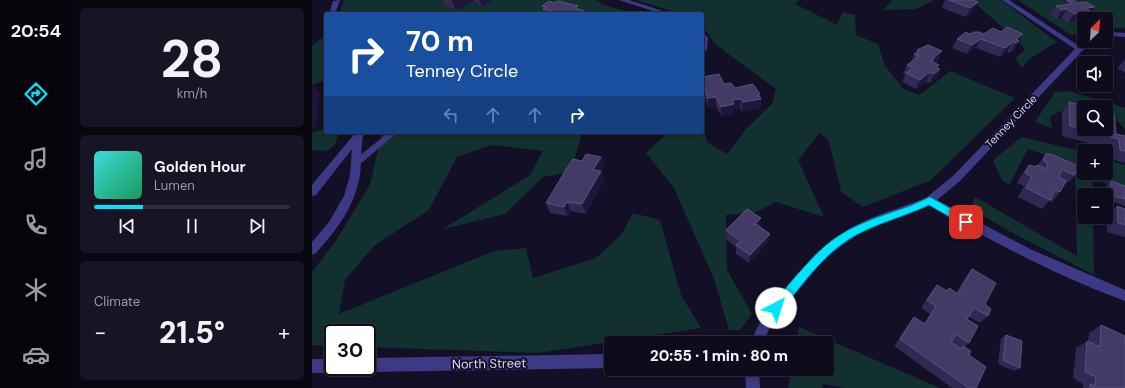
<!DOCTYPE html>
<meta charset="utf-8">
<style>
:root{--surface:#0e0b1c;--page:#171425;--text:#f1f3f6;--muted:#9b9ba3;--line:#2e2b3b;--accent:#00e5ff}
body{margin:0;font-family:"DM Sans",sans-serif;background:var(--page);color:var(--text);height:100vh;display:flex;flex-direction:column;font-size:15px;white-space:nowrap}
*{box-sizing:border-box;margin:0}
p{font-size:13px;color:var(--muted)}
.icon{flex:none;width:22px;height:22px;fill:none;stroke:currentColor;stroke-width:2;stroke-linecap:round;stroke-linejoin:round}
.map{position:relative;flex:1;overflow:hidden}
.details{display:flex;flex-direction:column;gap:8px;padding:8px;background:#08060f;width:240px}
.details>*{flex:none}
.banner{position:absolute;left:12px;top:12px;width:380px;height:122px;border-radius:4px;box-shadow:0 2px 6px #0003,0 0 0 1px var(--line);background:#1a4fa0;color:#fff;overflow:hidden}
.needle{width:26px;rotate:25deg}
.fabs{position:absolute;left:765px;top:12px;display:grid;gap:8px}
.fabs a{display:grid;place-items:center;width:36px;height:36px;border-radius:4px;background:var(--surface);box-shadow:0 2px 6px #0003,0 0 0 1px var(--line);font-size:20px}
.speed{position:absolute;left:12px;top:324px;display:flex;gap:8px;font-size:20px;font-weight:700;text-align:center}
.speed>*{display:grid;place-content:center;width:52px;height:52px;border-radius:50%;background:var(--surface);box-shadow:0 2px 6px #0003,0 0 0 1px var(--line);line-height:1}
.speed .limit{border:2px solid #111;border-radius:6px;background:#fff;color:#111}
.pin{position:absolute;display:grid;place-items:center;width:34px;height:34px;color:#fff;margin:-17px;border-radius:8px;box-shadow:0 2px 6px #0006}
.me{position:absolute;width:44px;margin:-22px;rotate:40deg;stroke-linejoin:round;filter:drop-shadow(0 0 3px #0008)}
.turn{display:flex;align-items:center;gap:14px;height:84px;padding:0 16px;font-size:18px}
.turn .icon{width:52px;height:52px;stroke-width:2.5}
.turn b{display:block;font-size:28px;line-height:34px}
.lanes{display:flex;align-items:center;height:38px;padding:0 16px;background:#0003;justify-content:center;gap:20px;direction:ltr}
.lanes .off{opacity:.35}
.big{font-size:30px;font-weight:800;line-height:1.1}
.details .tile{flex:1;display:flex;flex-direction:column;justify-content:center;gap:6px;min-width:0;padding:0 14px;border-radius:6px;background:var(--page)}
.details .dial{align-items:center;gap:0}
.dial b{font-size:52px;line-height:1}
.song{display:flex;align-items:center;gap:12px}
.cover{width:48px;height:48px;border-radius:6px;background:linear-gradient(135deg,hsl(180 70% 55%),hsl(150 70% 35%))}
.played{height:4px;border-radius:2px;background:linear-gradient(90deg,var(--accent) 25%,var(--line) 25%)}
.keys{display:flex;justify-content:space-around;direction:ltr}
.heat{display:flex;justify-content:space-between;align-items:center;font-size:22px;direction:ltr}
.trip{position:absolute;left:292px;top:336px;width:230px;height:40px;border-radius:4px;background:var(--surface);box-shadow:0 2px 6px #0003,0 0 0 1px var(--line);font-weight:800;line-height:40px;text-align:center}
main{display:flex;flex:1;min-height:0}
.menu{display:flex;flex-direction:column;width:72px;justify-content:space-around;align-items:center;background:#06040b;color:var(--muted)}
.menu .icon{width:28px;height:28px}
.menu .current{color:var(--accent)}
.menu b{font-size:18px;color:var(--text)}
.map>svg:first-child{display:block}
.green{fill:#12302f}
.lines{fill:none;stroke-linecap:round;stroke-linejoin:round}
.lane{fill:#3d3a85;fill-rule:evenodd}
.street{fill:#3d3a85;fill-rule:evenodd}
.wall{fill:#312854}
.shaded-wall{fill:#1d163a}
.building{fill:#433a66;stroke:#5a527e}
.route{fill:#00e5ff;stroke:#0095a6}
.labels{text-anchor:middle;stroke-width:4;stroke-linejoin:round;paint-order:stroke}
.street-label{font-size:11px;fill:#d9d4ff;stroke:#130f26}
.near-street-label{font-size:13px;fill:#d9d4ff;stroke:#130f26}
</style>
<main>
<nav class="menu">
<b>20:54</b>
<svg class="icon current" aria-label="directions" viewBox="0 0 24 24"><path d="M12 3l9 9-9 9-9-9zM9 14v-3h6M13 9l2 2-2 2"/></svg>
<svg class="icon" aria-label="music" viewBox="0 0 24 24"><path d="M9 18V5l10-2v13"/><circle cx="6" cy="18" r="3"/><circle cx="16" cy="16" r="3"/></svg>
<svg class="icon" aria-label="phone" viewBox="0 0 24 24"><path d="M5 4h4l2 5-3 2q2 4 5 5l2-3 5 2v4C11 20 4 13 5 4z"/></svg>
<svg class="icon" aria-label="climate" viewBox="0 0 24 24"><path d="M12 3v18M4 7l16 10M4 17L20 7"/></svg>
<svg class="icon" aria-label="car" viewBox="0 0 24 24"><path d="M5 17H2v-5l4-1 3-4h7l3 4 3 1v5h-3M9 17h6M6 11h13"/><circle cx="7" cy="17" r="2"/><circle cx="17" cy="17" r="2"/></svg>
</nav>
<section class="details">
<div class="tile dial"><b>28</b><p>km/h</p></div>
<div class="tile">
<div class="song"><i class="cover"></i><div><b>Golden Hour</b><p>Lumen</p></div></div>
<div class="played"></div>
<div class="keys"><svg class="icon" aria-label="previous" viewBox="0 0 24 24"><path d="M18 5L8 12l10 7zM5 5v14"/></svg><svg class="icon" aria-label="pause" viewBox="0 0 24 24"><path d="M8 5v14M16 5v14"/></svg><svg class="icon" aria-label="next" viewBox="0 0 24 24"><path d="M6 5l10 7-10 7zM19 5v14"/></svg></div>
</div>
<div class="tile"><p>Climate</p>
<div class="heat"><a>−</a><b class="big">21.5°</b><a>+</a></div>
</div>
</section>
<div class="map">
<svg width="813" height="388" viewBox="0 0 813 388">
<rect width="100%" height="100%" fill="#130f26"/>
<!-- green -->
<path class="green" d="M32,0H284L292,5L324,14H29L28,11Z
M323,0H487L483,4L525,25L531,12L543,15L544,35L566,44L573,66L592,89L607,95L638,71L703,98L619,180L551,207L529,192L517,141L508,133L486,160L512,217L464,202L442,213L414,215L415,270L440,314L428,330H417L402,279L362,188L334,153L356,132H390V119L395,142L415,154L434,129L460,104L464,89L403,44L390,25V14H369Z
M581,0H622L604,9L571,10Z
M659,0H689L745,42L717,59L710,68L703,58L713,50L707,41Z
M706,0H813V28L794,29V19H772V32L759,35Z
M10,38L14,45V80L0,85V46Z
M756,91L813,108V130L807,122L794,119V107H772L752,109L738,117L740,128L723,122L743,92Z
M14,126V132H28L22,146L14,151L0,150V132L14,129Z
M70,132H270L259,172L231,177L193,214L131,229L218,175L231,151L179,145L145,157L117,210L63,245L33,280L27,314L182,251L214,248L221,278L284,258L309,235L321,213L348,220L369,295L389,328L226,353L55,347V333H21V346L0,345V272L23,242L58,185Z
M710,137L772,152V173H794V159L813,165V187L781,181V195H772V217H781L782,275L695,230L658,208L663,197L765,256L763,165L716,149L697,185L690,180L681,160Z
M487,327L628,388H533L510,384L511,388H476L479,369H515V343H484Z"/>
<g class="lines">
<!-- lane -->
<path class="lane" d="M174,11H178L180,14H174Z
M77,132H86L47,165H41L40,163L41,161Z"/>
<!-- street -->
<path class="street" d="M28,0L23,14H17L21,1Z
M307,0H317L360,14H350Z
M690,0H697L767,46L776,41H785L770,51L648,181L625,200L718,249L813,290V301C745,276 681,242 618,206L567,224L545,235L513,258L460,322L451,343H438L452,314L505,252L537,229L559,218L614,198L642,175L763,49Z
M390,32L392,33L396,38L395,50L391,52Z
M801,32L813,33V37L802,36L794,39V34Z
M44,132H52C48,146 50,161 48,175C43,206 24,231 4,253L0,255V242L17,222L32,196L38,175L40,149L4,195L0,196V185Z
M299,354V368L55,372L50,370L49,367H55V358Z
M0,359H21V367H27L26,371L21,373H0Z
M433,369H447L448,388H434Z"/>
</g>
<!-- wall -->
<path class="wall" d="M131,0H181L170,6L166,4L165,2L162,1L144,10L134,6Z
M633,0H661L662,11L654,17L630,8Z
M755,0L783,7L777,16H774L772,19V20L756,23L749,18L745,19L739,15L744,6L752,5Z
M242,3L266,6V9L273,11L274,14H233L230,6Z
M689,32L711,34L702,50L698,53L695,51L688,57L664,48L655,54L640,48L645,39L658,34H672Z
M605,50L626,61L623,63L627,65L626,68L628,69L624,79L618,83L614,82L604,89L590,82L593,75L591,74L595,65L600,61L602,54L604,53Z
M813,59V73L805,68Z
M390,77L412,84L423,88L448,97L449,99L448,108L430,112L428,108L422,109V114L409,116L404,106L396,108L390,89Z
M757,102L804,134L813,136V163L799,159L798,149L750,136V112Z
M734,154L766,172L757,182L756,181L754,184H753L748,192L740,202L737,201L730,209L706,197L712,186L705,183L710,174L717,165L723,167L725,165H726Z
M289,157L292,166L289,171L292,180L274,214L259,211L256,216L238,213L234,203L270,161Z
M799,181L813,186V206L794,200V186Z
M805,206L813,209V237L795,232V216Z
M448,227L458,234L456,242L437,263L424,254V247L414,239V230Z
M660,269L673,304L676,316L668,323L657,317L655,319L657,343L652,347L657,355L664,388H640L582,346L596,325L602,317L612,324L618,314L609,308L619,293L625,285L635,291L637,288L644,293L653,278Z
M789,325L813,388H770H771V384L761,378L764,348L775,341L776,342L777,333Z
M694,335L708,368L702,371L686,364L689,338Z"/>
<!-- shaded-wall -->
<path class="shaded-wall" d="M141,0H161L162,1L144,10L140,1Z
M167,0H181L170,6Z
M666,2L662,11L654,17L658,8Z
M783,7L777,16H774L773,19H772V20L756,23L762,14L774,8Z
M755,9L749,18L745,19L750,10Z
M273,11L274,14H269Z
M711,34L702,50L698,53L704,43V39Z
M669,39L664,48L655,54L660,45Z
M701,42L695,51L688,57L693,48Z
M630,51L626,61L619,66L615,71L621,58Z
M627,65L624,72L628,69L624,79L618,83L624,68Z
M618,72L614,82L604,89L608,80Z
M0,84L8,94L6,103L4,104L7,107L3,127L0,128Z
M446,94H448V99H449L448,108L430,112L431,102Z
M404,97V106L396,108V98Z
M429,99L428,108L422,109V114L409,116V107L420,100Z
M289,157L292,166L289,171L292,180L274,214L270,204L281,170Z
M255,202L259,211L256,216L252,207Z
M449,218L448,227L441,226Z
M458,234L456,242L437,263L438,255Z"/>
<!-- building -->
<path class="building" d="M637,0H661L666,2L658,8Z
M755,0H761L766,3L774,2L783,7L774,8L778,11L762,14L755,9L750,10L744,6L760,4Z
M237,1L242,3L246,1L266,6L263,8L273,11L269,14H239L242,12L231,9L235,7L230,6Z
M695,27L711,34L704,39L707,41L704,43L701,42L693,48L669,39L660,45L645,39L654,32L658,34L662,32H667L672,34L681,28L689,32Z
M616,45L630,51L621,58L622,59L619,61L627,65L624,68L628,69L622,74L618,72L608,80L594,73L601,68L595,65L607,56L602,54L607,51L605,50Z
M407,74L412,84L419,83L423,88L441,84L448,94H446L449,99L431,102L429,99L420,100L422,104L409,107L404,97L396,98L390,80V77Z
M757,102L776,107H772V129H794V111L802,113L804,134L813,136V151L808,150L807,139L758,126Z
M274,154L289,157L281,170L289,171L270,204L255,202L252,207L234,203L255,168L261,159L270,161Z
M734,154H739L766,166V172L764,171L762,175L750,169L747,177L754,181L748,192L743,190L738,200L714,188L720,177L713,173L717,165L724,167L725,165L734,169L736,164L731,160Z
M799,181L813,186V199L799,195Z
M805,206L813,209V225L806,223Z
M435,209L449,218L441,226L444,224L458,234L438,255L424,245L429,241L414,230Z
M660,269L684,283L673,304L679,309L676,316L662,308L655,319L666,326L657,343L644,334L639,342L649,349L651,346L659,351L657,355L674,367L664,388H657L588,339L602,317L613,324L624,306L615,300L625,285L635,291L637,288L646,294Z
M789,325L813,336V388H778V384L783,386L784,377L773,372L775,341L788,347Z
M694,335L710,341L708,368L691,360Z"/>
<!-- route -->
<path class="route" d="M618,197L657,219L658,222L657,224H650L617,205C594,216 569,222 546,234C513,251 491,284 468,312L464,313L460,312L458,308L460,304C477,285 493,264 512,247C537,225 567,217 598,206C605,203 611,200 618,197Z"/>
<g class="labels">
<!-- street labels -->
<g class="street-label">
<text transform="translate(699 121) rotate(-46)" y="4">Tenney Circle</text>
</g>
<!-- near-street labels -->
<g class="near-street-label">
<text transform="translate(177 363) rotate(-1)" y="5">North Street</text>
</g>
</g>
</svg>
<div class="fabs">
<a><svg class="needle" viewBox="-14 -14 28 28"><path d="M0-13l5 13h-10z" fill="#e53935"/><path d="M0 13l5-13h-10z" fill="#9b9ba3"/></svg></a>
<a><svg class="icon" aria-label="sound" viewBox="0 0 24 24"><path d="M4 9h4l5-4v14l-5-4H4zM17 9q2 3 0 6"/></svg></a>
<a><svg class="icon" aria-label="search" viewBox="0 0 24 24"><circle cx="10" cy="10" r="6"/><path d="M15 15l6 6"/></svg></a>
<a>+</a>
<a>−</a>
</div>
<div class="speed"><div class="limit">30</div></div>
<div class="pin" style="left:654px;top:222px;background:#d93025"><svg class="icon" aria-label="arrive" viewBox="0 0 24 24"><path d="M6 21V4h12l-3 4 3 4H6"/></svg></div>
<svg class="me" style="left:464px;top:308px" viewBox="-20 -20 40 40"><circle r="19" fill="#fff"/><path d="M0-13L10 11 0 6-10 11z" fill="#00e5ff"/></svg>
<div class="trip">20:55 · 1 min · 80 m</div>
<div class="banner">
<div class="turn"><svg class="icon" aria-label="right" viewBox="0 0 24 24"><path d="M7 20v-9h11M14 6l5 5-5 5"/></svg><div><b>70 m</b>Tenney Circle</div></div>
<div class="lanes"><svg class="icon off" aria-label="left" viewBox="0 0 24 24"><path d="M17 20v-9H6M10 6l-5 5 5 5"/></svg><svg class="icon off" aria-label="ahead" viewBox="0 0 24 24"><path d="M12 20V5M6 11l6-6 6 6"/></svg><svg class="icon off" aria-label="ahead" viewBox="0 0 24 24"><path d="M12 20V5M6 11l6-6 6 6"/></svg><svg class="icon" aria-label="right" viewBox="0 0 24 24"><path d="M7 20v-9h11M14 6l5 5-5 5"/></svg></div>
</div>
</div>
</main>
